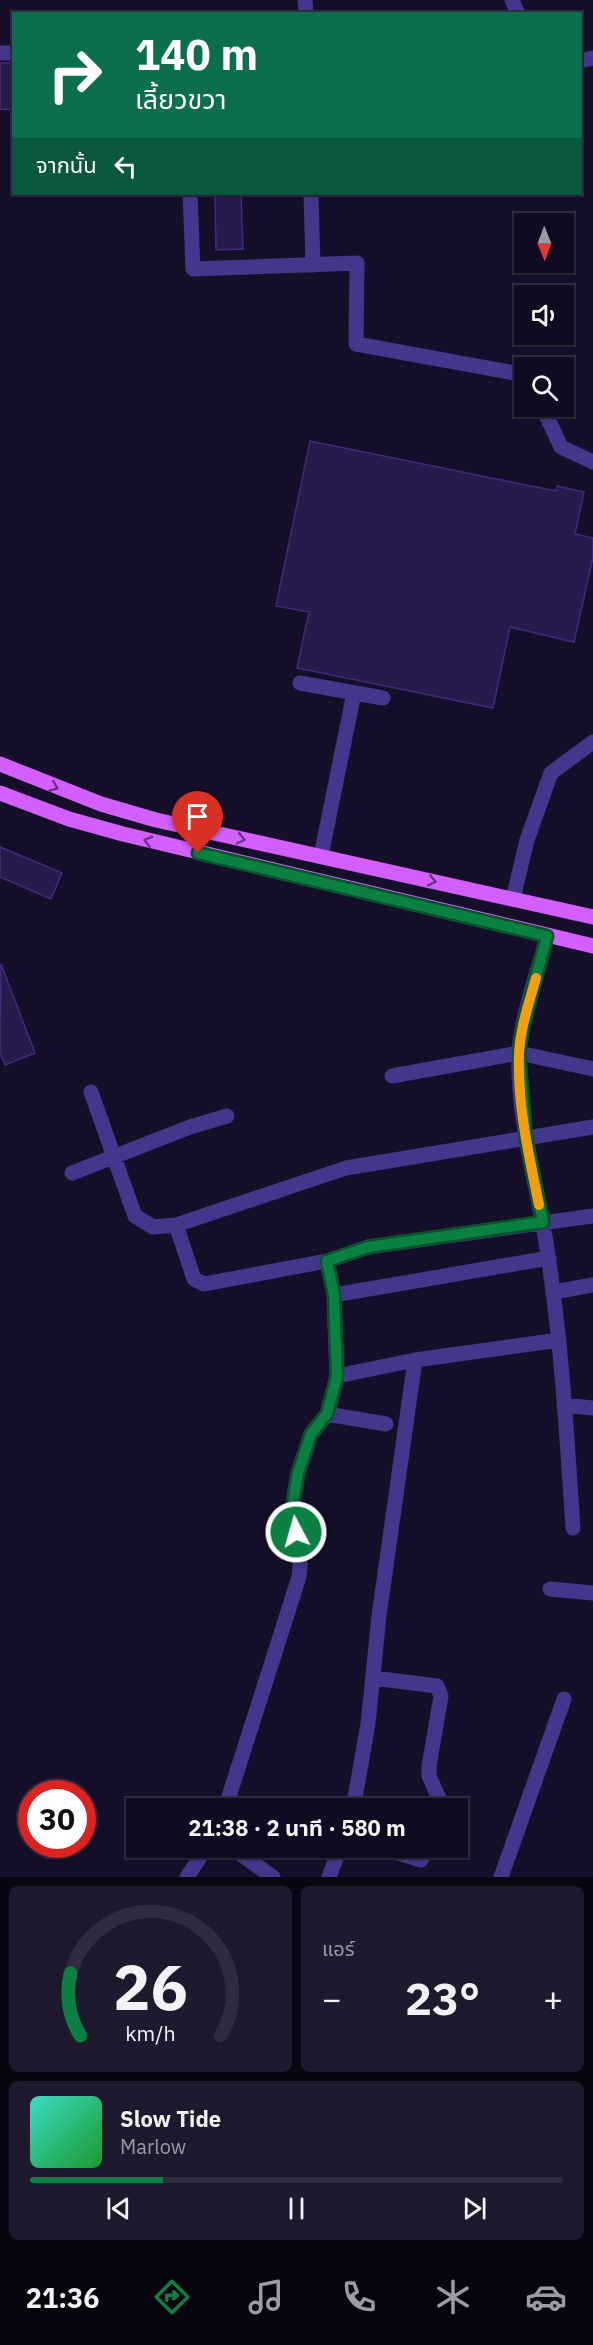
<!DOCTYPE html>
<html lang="th">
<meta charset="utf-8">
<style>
:root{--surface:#100b20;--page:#1e192d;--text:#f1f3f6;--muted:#9c9ba5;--line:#302b3e;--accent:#0b8043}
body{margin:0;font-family:"IBM Plex Sans","Noto Sans Thai",sans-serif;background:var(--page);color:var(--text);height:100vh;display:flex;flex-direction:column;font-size:22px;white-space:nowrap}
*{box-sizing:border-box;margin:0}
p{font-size:20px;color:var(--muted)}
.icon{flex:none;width:33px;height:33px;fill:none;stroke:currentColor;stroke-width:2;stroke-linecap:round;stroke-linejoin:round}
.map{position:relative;height:1877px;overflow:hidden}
.details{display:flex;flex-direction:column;gap:9px;padding:9px;background:#090612;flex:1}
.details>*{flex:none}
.guide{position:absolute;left:12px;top:12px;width:570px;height:183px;border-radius:0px;box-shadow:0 2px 4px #0004,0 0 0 2px var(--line);background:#0b6e4f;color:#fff;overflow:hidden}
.needle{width:39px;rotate:179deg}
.tools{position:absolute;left:514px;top:213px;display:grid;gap:12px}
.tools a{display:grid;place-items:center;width:60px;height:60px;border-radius:0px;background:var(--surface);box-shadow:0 2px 4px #0004,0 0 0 2px var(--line);font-size:30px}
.speed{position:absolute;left:18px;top:1780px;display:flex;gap:12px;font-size:30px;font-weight:700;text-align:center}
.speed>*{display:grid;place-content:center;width:78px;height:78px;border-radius:50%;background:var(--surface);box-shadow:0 2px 4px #0004,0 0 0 2px var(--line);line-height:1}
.speed .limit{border:9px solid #d22;background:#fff;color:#111}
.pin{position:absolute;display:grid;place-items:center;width:51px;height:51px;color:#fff;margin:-62px -26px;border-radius:50% 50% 50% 0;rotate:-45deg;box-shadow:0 0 6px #0007}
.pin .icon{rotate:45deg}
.me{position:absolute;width:66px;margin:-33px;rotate:354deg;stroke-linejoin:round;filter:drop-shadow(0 0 4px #0008)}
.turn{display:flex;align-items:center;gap:21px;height:126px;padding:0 24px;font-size:27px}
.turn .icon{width:78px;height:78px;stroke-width:2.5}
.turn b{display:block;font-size:42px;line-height:51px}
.then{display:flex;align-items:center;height:57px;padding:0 24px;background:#0003;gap:12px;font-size:22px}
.big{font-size:45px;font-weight:700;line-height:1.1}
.details .card{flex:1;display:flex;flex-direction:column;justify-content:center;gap:9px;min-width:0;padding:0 21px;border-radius:9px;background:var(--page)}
.details .dial{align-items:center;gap:0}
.dial svg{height:156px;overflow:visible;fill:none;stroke:var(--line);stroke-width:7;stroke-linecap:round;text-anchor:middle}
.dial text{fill:var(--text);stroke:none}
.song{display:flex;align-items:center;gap:18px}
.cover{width:72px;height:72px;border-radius:9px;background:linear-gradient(135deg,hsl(170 70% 55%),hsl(130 70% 35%))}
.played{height:6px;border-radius:3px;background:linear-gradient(90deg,var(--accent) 25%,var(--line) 25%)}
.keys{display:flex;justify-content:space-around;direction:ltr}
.heat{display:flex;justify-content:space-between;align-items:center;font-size:33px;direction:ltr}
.details .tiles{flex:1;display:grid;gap:9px;grid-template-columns:1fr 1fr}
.card:last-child{grid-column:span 2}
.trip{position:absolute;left:126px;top:1798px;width:342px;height:60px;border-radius:0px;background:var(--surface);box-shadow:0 2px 4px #0004,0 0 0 2px var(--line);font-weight:700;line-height:60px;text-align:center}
.tabs{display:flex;height:96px;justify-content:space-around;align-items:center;background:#06040d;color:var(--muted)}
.tabs .icon{width:42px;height:42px}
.tabs .selected{color:var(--accent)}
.tabs b{font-size:27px;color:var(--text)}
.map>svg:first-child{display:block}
.building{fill:#291a4c;stroke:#422a79;stroke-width:1.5}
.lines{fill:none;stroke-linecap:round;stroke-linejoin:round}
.minor{stroke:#43378b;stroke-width:15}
.major{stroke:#d45fff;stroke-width:15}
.oneway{stroke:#6b338a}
.route-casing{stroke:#07532c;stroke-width:15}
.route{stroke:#0b8043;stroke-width:10}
.slow{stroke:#f59e0b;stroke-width:10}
</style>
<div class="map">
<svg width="593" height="1877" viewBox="0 0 593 1877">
<rect width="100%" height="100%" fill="#160f2a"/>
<!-- building -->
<path class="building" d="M0,63H14V110L0,109Z
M215,194H241L243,249L216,250Z
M310,441L556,491L557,486L584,492L575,534L593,538V557L574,642L510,627L493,708L297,668L309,612L276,606Z
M0,847L62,873L51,899L0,877Z
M1,964L35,1053L5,1065L0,1053Z"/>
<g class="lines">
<!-- minor -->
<path class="minor" d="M305,0L306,14
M512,0L518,14
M0,53H14
M580,61L593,58
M190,194L193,269L357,263L356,344L525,375
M311,194L313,265
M542,406L561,447L593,462
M300,683L383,698
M321,856L354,693
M513,899L527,840L551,773L593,742
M547,936C538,972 520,1019 519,1055C517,1125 540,1193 549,1262C562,1350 567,1439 573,1528
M392,1076L519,1053L593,1069
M91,1092L135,1216L153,1227L176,1225
M593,1127L346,1168L176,1225L194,1279L204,1284L327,1261L368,1247L593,1216
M72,1173L190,1127L227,1116
M327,1261L334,1295L337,1376L415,1360L559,1340
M554,1292L593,1285
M334,1295L549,1258
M564,1405L593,1408
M327,1414L337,1376
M550,1589L593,1593
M373,1678L437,1686L441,1696L429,1766V1776L442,1805L441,1809
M225,1809L299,1577L301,1555L292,1509L298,1473L311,1434L327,1414L386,1424
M353,1809L368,1724L379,1616L415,1360
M232,1848L273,1877
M382,1848L421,1860L427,1848
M187,1877L206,1848
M329,1877L340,1848
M501,1877L564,1699"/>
<!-- major -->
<path class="major" d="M0,764L101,804L156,820L593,917
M0,793L69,819L123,834L593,946"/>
</g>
<!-- one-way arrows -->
<defs><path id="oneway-chevron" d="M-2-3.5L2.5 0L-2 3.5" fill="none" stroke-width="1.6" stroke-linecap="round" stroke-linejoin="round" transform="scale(1.5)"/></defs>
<g class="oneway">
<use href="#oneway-chevron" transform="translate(54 787) rotate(22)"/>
<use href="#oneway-chevron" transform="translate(241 839) rotate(12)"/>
<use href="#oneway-chevron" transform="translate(148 841) rotate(-166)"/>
<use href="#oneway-chevron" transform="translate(432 881) rotate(12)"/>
</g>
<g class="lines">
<defs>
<path id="route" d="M198,853L547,936L523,1026L519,1053L526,1139L543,1222L368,1247L327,1261L334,1295L337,1377L327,1414L311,1434L298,1473L292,1509L296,1532"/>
</defs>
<!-- route casing -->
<use href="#route" class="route-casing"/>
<!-- route -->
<use href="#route" class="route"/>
<!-- slow -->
<path class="slow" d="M536,978C529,1003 520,1029 519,1054C517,1104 529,1156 539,1205"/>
</g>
</svg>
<div class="tools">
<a><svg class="needle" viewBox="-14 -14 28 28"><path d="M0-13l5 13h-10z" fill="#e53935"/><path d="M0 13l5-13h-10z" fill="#9c9ba5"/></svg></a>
<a><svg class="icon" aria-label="sound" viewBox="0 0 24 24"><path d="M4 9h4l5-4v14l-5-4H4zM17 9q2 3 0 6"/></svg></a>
<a><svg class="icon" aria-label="search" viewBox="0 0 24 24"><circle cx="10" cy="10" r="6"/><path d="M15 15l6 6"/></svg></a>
</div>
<div class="speed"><div class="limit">30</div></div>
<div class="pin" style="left:198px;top:853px;background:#d93025"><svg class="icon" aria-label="arrive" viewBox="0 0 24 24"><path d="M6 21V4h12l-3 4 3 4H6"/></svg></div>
<svg class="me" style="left:296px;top:1532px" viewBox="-20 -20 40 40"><circle r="17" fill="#0b8043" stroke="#fff" stroke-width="3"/><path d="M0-11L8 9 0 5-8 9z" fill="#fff"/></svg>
<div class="trip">21:38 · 2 นาที · 580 m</div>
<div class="guide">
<div class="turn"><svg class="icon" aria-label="right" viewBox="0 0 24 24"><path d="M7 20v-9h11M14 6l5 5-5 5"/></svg><div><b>140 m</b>เลี้ยวขวา</div></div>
<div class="then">จากนั้น<svg class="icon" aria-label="left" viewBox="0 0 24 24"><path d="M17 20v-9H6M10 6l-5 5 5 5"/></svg></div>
</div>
</div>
<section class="details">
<div class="tiles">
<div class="card dial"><svg viewBox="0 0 100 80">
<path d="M14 69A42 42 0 1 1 86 69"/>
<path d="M14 69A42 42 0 0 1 9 37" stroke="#0b8043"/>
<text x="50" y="56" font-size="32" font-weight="700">26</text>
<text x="50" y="72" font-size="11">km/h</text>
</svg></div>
<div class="card"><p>แอร์</p>
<div class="heat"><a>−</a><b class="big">23°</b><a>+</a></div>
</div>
<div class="card">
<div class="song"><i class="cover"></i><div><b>Slow Tide</b><p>Marlow</p></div></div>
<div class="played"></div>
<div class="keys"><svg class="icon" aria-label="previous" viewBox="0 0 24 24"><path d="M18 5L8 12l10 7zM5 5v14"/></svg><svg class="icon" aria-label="pause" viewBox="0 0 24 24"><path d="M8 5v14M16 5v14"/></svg><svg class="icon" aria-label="next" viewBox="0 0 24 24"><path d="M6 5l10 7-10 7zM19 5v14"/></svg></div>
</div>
</div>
</section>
<nav class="tabs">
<b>21:36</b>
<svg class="icon selected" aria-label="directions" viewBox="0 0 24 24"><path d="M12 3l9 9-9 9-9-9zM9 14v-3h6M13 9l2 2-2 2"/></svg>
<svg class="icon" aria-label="music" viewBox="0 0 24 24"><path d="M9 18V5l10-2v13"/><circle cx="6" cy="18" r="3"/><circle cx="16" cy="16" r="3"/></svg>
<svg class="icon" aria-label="phone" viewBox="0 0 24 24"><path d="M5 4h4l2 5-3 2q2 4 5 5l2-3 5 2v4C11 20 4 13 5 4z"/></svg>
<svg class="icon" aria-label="climate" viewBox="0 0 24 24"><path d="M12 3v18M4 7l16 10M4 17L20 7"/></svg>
<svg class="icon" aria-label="car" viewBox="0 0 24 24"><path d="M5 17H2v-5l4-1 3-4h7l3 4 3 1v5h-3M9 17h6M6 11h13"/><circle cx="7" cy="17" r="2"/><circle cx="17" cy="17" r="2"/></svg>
</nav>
